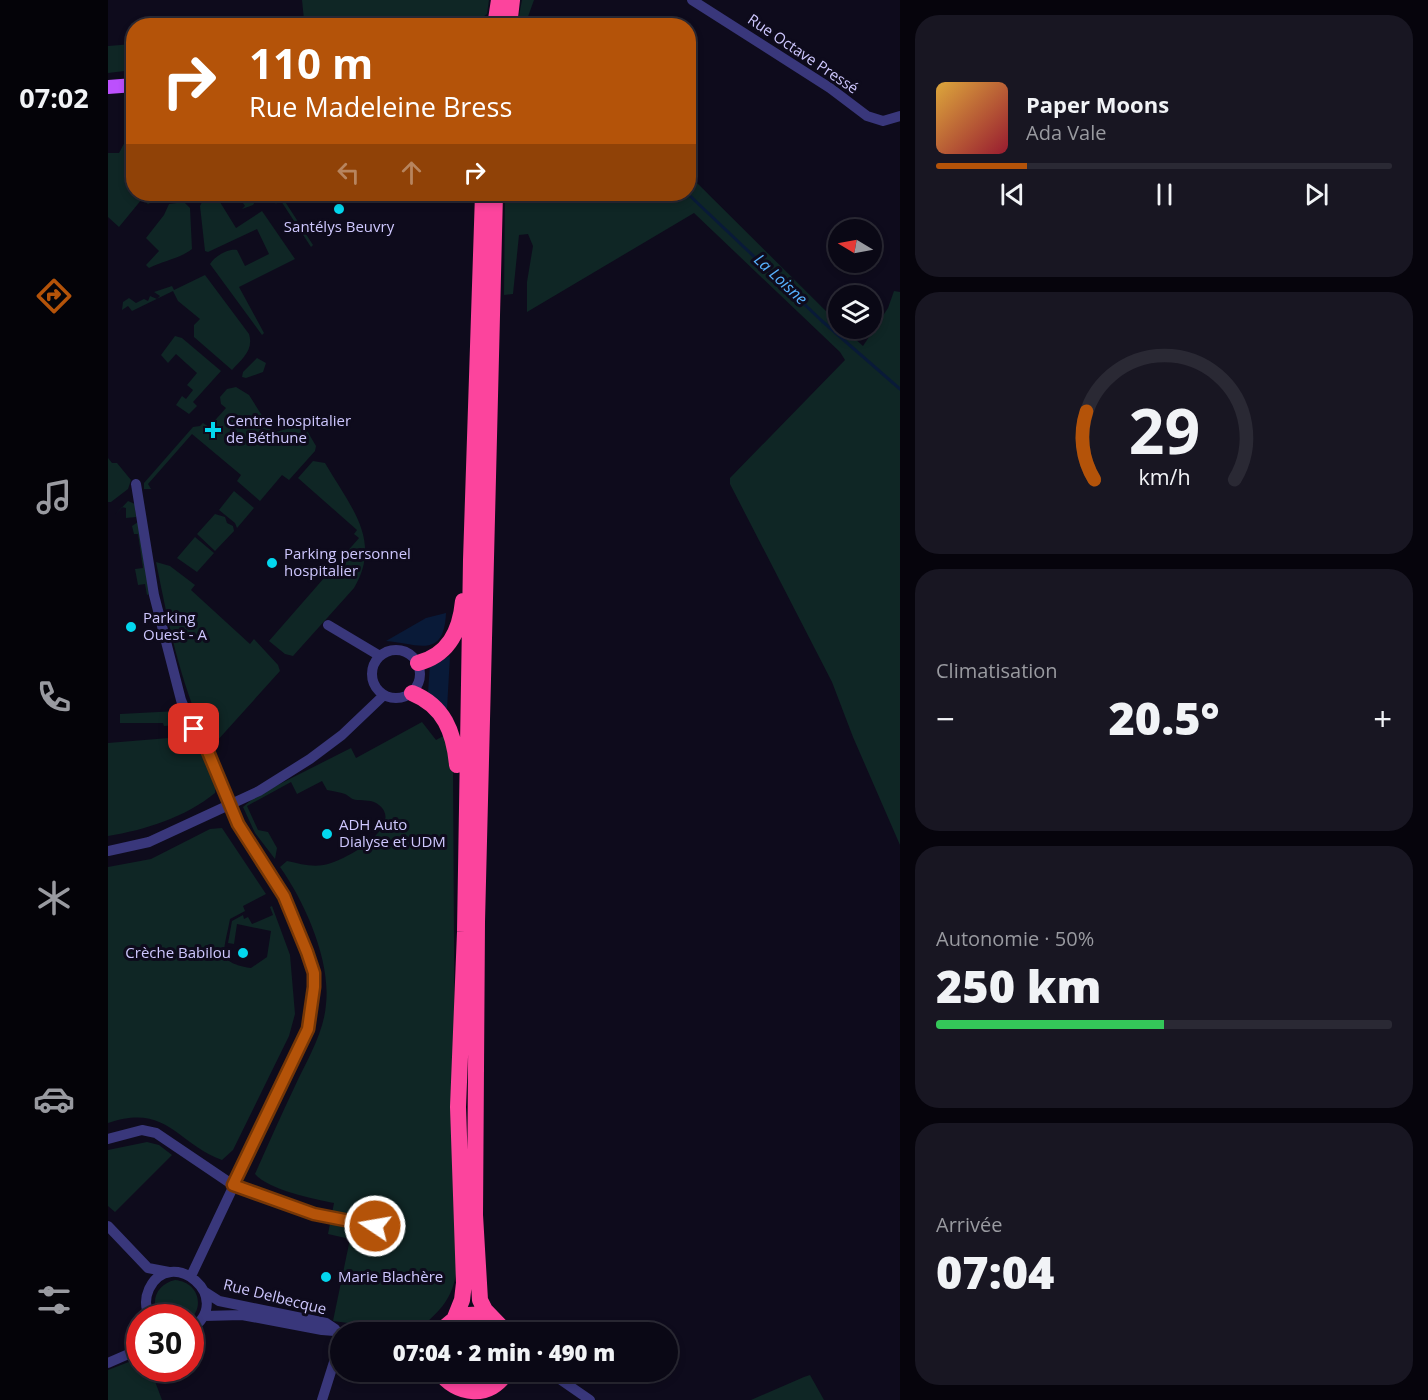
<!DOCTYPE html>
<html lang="fr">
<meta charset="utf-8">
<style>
:root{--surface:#0a0815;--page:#181622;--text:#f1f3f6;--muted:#999aa0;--line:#2a2934;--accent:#b45309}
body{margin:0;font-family:"Open Sans",sans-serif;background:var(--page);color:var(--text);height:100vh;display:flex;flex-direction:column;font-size:22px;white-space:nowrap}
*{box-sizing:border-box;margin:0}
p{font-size:20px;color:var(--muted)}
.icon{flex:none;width:33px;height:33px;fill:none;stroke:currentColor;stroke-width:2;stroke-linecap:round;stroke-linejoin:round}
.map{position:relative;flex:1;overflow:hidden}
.panel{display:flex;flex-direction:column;gap:15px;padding:15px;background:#06040c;width:528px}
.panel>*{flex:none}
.banner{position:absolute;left:18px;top:18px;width:570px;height:183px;border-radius:24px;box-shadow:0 3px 9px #0003,0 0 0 2px var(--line);background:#b45309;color:#fff;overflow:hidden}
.needle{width:39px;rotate:280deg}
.tools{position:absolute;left:720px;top:219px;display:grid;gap:12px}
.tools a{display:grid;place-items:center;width:54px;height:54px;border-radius:50%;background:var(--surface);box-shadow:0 3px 9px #0003,0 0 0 2px var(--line);font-size:30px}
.speed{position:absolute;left:18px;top:1304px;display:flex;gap:12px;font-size:30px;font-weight:700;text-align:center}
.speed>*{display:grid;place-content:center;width:78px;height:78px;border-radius:50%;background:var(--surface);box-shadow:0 3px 9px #0003,0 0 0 2px var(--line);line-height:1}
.speed .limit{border:9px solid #d22;background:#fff;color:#111}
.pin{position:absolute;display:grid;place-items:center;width:51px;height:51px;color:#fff;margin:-26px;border-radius:12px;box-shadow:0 3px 9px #0006}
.me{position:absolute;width:66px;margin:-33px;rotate:282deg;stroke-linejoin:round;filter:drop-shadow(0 0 4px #0008)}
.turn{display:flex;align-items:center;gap:21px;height:126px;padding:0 24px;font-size:27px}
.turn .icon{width:78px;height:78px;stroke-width:2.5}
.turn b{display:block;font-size:42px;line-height:51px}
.lanes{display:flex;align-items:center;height:57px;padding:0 24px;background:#0003;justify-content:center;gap:30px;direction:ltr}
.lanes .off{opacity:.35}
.big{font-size:45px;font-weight:800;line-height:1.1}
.panel .card{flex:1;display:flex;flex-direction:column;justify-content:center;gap:9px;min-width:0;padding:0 21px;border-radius:24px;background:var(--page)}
.panel .dial{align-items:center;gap:0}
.dial svg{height:156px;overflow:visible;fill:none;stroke:var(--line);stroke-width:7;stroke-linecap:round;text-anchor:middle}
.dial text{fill:var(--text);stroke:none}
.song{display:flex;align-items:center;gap:18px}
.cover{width:72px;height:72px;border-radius:9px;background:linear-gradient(135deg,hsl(40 70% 55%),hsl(350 70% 35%))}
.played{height:6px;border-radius:3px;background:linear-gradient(90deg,var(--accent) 20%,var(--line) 20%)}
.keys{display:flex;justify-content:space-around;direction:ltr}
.heat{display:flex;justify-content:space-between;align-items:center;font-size:33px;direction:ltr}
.charge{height:9px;border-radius:4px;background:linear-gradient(90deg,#34c759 50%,var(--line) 0)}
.trip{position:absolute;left:222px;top:1322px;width:348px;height:60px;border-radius:30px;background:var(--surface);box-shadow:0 3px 9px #0003,0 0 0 2px var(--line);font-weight:800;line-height:60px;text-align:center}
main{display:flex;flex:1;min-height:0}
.tab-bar{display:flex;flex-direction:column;width:108px;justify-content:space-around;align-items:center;background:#040308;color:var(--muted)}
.tab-bar .icon{width:42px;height:42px}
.tab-bar .selected{color:var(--accent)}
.tab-bar b{font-size:27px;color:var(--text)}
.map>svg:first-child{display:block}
.green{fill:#0f2625}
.water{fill:#091a38}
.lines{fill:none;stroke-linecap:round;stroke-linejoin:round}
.stream{stroke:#091a38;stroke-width:3}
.minor{stroke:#39377b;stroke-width:10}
.major{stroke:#bc50fd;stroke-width:14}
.highway{stroke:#fc449d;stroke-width:16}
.route-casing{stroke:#753606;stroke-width:15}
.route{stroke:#b45309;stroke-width:10}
.poi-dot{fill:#03d7ee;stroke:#0e0b1c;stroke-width:2}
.labels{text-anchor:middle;stroke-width:6;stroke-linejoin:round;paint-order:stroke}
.street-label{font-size:15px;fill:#cec7fe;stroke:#0e0b1c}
.poi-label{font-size:15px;fill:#cec7fe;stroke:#0e0b1c;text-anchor:start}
.water-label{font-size:16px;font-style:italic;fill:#57b0fd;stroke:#0e0b1c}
</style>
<main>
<nav class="tab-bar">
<b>07:02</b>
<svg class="icon selected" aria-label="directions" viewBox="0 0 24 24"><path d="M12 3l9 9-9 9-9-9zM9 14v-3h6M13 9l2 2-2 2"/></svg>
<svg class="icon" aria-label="music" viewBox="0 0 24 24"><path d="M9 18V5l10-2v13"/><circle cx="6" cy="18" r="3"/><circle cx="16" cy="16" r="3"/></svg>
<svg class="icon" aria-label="phone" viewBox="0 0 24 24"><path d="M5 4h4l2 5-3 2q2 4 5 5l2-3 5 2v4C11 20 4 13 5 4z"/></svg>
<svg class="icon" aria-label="climate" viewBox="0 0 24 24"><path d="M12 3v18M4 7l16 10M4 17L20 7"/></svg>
<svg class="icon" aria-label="car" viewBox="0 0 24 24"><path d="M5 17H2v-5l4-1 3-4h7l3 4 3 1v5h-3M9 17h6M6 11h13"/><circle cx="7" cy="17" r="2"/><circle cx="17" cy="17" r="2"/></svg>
<svg class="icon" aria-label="filters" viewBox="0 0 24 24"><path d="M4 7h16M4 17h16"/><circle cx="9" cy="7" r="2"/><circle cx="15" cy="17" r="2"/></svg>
</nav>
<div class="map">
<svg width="792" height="1400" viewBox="0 0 792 1400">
<rect width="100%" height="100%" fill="#0e0b1c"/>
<!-- green -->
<path class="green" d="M194,0H381L379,14L375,17L379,16L378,25H185L196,20Z
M414,0H426L417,25L409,26Z
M25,44V70L0,73V46Z
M18,140L25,143L26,194H61L40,204L34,199L11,227L0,217V153H11Z
M581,175L730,323V328L736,329L755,346L780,308L786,291L792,292V845L745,737L724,682L622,484V478L737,360L732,352L586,213L419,312V282L425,246L420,234L411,235L405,294L396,295L397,194H580Z
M107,194L128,228L154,211L187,259L131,287L156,333L154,335L102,264C106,257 120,248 129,250L137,266L161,254L149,229L100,252L97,251L92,206L94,202Z
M129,194H139L144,201L150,197L145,205L134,209L137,206Z
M181,195L176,200L205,245L203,247L173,201L167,204L174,196Z
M76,202L82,208L84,249C73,258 55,261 41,268L38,265L51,251L38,238L56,215L61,204Z
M97,275L141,334C146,350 134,359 124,370L86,337V325L92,319L70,301L65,291L24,311L20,306L14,310L15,302L21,298L28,303L36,299L40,301L42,296L49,299L52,296L46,292L64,286L66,290Z
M67,336L74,338L113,371L85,402L89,406L81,414L68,405L74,396L78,399L85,390L79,385L89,373L68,354L60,363L53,355Z
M149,358L158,363L155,372L138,378L134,377L135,372Z
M128,387L141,395L165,433L195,424L208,446L207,451L181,480L174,475L152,501L129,481L133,475L84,434L40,484L43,489H36V483L85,427L92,426L95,423L101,427L118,408L113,404L112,397L119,389Z
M0,458L4,463H9L23,480L20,489L3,502H0Z
M205,461L217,463C241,505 275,540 246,588L185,656L177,654L161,641L251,538L246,534L249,530L190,478Z
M126,491L146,508L129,528L127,523L111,510Z
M20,501L27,504L28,517L18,518V508L14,507L7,515Z
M107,514L117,517L119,523L125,526L126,531L107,551L89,534Z
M30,522L42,594L39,595L37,584L30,585L27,569L35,568L30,534H26L24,526Z
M87,537L106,553L89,572L69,558Z
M48,562L62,566L87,585L83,590L142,644L146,639L170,665L172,671L108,742L98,739C71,678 61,626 48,562Z
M70,711L75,713L77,719L70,725L56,726L55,723H12V714Z
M314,722L328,740L341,733L345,769L348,1274C343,1303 329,1312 309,1332L225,1321L242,1239L220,1234L226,1203C206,1199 161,1190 147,1174C160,1145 173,1115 187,1086C199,1060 216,1033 218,1004C223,961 197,902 172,867L179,861C193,864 206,868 220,864C238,860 297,826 271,805C263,799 257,801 249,800C244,800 241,796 237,794C232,792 224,791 219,790L214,781L189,794L183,782L139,806L150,830L160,832L169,848L167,859L147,833L135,807L148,796L243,748L248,758Z
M85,736L108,784L107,793C78,817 37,830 0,836V743Z
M114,828L158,894L135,906L137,911L122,919C116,952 107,962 143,968L159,957L163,931L129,924L126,944L120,943L124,921L135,915L136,919L140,917L144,924L165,915L162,907L164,906L182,955L187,1014L181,1036L125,1150L114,1160C68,1143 59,1103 0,1123V867L43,859L102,829Z
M39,1142L51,1145L64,1155L7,1212L0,1206V1150Z
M67,1280C89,1282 97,1304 83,1319L82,1317H52C41,1301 49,1284 67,1280Z
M361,1321L373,1322L387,1332H342Z
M31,1358L32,1368H42L54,1400H0V1370Z
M340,1371H388C374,1388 354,1383 340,1371Z
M702,1375L716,1400H643L696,1377Z"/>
<!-- water -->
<path class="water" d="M338,613C336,659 311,644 278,641L318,618Z
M342,656L339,709L320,693L322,664Z"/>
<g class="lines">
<!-- stream -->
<path class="stream" d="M580,194L714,321L792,389"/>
<!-- minor -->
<path class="minor" d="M584,0L722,88L759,116L775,121L792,116
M28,484L46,595L73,700L85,729L98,747L130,824L176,896L199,952L206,973V987L200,1029L83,1276
M220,625L272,656
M264 674a24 24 0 1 1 48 0a24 24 0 1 1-48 0Z
M0,851L41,842L151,791L202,759L234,735L276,695
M0,1139L34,1130L48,1133L125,1185L206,1214L267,1226
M267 1227a11 11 0 1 1 22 0a11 11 0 1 1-22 0Z
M0,1226L40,1268L61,1272
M97,1292L111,1301L218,1323L227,1329
M96,1316L134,1315L214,1330L239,1332
M42,1317C37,1308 37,1298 41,1289C62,1244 130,1298 82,1330
M0,1363L32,1349
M440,1371L482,1400
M214,1400L232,1343"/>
<!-- major -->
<path class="major" d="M0,87L26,85"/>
<!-- highway -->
<path class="highway" d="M387,26L391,0
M401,26L404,0
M387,194L369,922L367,1215L372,1300L377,1310L398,1332
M310,663C340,655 352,632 355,601
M304,693C336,706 346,732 349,765
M346,1320L354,1300L356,1283L350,1107L357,932L363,560L375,194
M333,1332C346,1315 365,1310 385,1320
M331,1371C347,1396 384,1400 399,1371"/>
</g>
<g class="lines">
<defs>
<path id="route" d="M86,729L98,747L130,824L176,896L199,952L206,973V987L200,1029L125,1185L206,1214L267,1226"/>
</defs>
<!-- route casing -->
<use href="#route" class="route-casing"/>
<!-- route -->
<use href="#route" class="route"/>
</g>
<!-- markers -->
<g class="poi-dot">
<circle cx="231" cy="209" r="6"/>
<path d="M102 421h6v6h6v6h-6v6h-6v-6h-6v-6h6z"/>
<circle cx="164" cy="563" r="6"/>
<circle cx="23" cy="627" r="6"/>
<circle cx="219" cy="834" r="6"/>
<circle cx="135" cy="953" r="6"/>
<circle cx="218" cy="1277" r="6"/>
</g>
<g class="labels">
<!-- street labels -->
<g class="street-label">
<text transform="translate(695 54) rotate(34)" y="5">Rue Octave Pressé</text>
<text transform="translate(167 1297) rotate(14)" y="5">Rue Delbecque</text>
</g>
<!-- poi labels -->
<g class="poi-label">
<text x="231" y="232" text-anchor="middle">Santélys Beuvry</text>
<text x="118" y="426">Centre hospitalier<tspan x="118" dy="17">de Béthune</tspan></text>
<text x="176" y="559">Parking personnel<tspan x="176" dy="17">hospitalier</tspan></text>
<text x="35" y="623">Parking<tspan x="35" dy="17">Ouest - A</tspan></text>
<text x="231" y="830">ADH Auto<tspan x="231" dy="17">Dialyse et UDM</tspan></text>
<text x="123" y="958" text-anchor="end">Crèche Babilou</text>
<text x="230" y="1282">Marie Blachère</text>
</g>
<!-- water labels -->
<g class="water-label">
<text transform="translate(673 279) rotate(43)" y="6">La Loisne</text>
</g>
</g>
</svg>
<div class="tools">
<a><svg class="needle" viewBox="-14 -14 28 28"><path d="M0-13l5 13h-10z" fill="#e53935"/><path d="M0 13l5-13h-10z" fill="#999aa0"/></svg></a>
<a><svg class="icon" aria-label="layers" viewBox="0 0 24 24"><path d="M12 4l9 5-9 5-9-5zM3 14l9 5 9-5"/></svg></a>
</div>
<div class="speed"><div class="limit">30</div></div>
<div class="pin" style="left:86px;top:729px;background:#d93025"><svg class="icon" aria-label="arrive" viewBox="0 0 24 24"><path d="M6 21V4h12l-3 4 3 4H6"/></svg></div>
<svg class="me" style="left:267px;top:1226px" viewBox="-20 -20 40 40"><circle r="17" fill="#b45309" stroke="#fff" stroke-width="3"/><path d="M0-11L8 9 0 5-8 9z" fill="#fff"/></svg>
<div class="trip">07:04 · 2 min · 490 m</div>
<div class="banner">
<div class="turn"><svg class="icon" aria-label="right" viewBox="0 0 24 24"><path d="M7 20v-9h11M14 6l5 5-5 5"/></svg><div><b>110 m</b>Rue Madeleine Bress</div></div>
<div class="lanes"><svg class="icon off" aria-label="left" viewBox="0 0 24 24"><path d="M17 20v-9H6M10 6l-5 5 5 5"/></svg><svg class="icon off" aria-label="ahead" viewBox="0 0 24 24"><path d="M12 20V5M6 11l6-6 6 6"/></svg><svg class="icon" aria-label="right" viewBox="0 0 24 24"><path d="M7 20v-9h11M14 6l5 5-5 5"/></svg></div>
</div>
</div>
<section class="panel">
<div class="card">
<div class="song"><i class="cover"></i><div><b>Paper Moons</b><p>Ada Vale</p></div></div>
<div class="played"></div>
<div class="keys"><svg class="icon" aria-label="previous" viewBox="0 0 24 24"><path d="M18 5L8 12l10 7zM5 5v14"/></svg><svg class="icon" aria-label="pause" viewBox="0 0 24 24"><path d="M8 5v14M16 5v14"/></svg><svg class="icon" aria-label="next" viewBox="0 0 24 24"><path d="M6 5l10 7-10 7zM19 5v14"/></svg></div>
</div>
<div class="card dial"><svg viewBox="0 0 100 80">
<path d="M14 69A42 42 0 1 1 86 69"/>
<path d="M14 69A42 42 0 0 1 10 34" stroke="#b45309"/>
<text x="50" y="56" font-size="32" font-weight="700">29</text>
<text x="50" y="72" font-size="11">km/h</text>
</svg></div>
<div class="card"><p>Climatisation</p>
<div class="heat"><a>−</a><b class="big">20.5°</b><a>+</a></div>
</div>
<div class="card"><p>Autonomie · 50%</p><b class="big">250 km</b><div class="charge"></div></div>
<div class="card"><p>Arrivée</p><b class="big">07:04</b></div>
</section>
</main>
